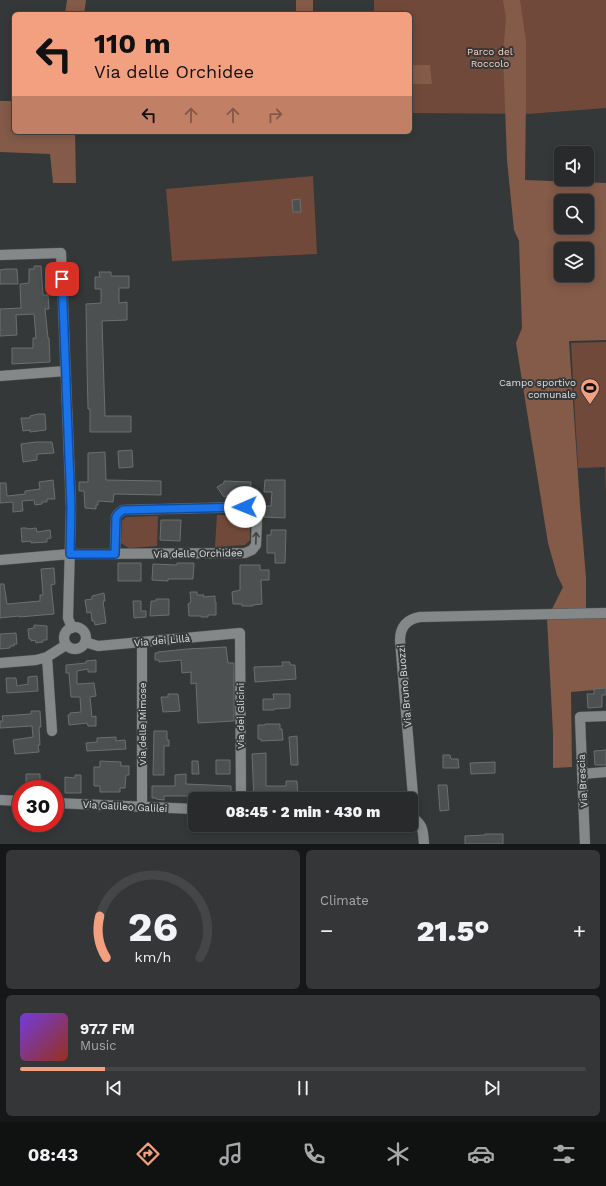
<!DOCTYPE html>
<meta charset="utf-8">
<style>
:root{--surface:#282a2b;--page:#343637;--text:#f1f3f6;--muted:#a5a7a9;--line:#444647;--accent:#f2a080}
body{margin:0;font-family:"Work Sans",sans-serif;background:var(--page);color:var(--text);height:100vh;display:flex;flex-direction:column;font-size:15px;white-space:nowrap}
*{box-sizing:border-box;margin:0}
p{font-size:13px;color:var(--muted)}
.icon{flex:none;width:22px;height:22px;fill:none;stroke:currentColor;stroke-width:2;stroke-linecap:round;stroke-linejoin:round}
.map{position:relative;height:844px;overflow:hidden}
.details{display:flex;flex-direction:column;gap:6px;padding:6px;background:#161718;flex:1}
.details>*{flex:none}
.banner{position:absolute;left:12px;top:12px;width:400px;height:122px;border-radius:6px;box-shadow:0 2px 10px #0003,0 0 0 1px var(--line);background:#f2a080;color:#111;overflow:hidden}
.controls{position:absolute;left:554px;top:146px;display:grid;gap:8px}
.controls a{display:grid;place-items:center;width:40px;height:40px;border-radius:6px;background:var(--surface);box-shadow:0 2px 10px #0003,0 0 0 1px var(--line);font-size:20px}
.speed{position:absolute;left:12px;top:780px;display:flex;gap:8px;font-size:20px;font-weight:700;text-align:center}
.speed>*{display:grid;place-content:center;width:52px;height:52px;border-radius:50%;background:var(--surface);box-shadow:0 2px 10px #0003,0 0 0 1px var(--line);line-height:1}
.speed .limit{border:6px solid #d22;background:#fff;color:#111}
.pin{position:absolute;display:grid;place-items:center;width:34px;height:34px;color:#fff;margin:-17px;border-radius:8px;box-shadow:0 2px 6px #0006}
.me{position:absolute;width:44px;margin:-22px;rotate:269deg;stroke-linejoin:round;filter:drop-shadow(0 0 3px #0008)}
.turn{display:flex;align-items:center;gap:14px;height:84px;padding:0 16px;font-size:18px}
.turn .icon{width:52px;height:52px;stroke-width:2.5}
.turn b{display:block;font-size:28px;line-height:34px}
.lanes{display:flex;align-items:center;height:38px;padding:0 16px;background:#0003;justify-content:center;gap:20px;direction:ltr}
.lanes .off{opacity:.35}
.big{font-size:30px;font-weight:800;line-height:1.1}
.details .card{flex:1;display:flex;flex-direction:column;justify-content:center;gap:6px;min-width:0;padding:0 14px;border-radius:6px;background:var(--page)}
.details .dial{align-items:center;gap:0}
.dial svg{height:104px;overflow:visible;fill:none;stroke:var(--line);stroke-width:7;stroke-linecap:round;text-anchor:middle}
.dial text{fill:var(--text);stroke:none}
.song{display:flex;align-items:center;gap:12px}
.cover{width:48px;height:48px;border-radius:6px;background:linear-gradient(135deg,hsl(260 70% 55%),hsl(10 70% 35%))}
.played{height:4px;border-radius:2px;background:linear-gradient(90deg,var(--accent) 15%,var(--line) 15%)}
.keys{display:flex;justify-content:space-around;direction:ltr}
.heat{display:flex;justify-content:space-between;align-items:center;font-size:22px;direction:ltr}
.details .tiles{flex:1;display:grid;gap:6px;grid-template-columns:1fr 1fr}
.card:last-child{grid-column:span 2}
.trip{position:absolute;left:188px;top:792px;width:230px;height:40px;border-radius:6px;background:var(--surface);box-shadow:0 2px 10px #0003,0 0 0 1px var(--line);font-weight:800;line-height:40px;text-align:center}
.tabs{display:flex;height:64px;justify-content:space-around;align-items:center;background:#101111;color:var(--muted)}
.tabs .icon{width:28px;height:28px}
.tabs .selected{color:var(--accent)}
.tabs b{font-size:18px;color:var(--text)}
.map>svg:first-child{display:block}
.green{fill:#71493a}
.forest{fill:#845a49;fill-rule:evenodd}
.building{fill:#4c5051;stroke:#6b6f70}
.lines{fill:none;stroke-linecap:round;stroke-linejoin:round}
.minor-casing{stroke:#525556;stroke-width:11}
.minor{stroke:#848889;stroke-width:10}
.oneway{stroke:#414445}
.route-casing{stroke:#114b97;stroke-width:10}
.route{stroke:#1a73e8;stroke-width:7}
.labels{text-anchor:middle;stroke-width:4;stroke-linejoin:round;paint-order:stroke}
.park-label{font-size:10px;fill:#fbcfbe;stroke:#353839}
.poi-label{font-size:10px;fill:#dee0e1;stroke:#353839;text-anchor:end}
.street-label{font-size:10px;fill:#dee0e1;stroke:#353839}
</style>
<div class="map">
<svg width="606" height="844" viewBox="0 0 606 844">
<rect width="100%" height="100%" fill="#353839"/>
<!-- green -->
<path class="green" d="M374,0H606V108L527,114L410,113V14H374Z
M313,176L317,254L172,261L166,189Z
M606,342V494L605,467L578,468L571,343Z
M217,515H246L250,519V540L245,545L215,547Z
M158,516L157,546L129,548L121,543L122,521L126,517Z"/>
<!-- forest -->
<path class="forest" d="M67,0H86L84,14H65Z
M296,0H313V14H296Z
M503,0H520L526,41V99L525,180L606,183V340L569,341L580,505L586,578V618L606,617V689L571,692L572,767L553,768V733L547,619L563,587L557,575L548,543L516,343L522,328L519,241L514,230L507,160L503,53L506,18ZM561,201H587V227H561ZM561,249H587V275H561Z
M410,65H430L432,84H410Z
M0,101H14V132H75L76,183H53L50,154L0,152Z"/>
<!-- building -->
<path class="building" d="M300,199L301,212H293L292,200Z
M34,266H41L43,295H48L49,309H45L48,338H49L50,362L12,364V348H33V338H36L34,314L16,315L17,335L0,336V309L21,308L20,284L29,283V269H34Z
M6,269H17L18,284H0V270Z
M99,272H111V276H129V288H119V303L127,302V320L102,321L105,416H131V432H90V409H88L87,366L86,304L101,303V289H95V277H100Z
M38,414H45L46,430L30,432V430L23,431L21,418H30V416Z
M36,442H52L54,453L37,454V460L23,462L21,444Z
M132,450L133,467L119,468L118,451Z
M105,452L106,480L161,481V495L114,494L113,502L98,501V505H96V509L85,508L84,491H79V482H88V453Z
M53,480L55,499H47V502H42V504L35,505L34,500L22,501L23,511L13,512V502L0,503V483H6L7,496L25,494V491L40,489L39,482Z
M265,480H285V518L264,517V506H271L272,492H264Z
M224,481L251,482L250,496L229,495L224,497L217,487L224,483Z
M161,520H181L180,541L160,540Z
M21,528H27L28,529L36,528L37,532L50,530L51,538L47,539V542L31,543V541L22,542Z
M271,530H286L285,563H275V553H267V535H271Z
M118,563H141V581H118Z
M177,563H194L193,579H168V581L152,580L153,564L177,565Z
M240,565H260V570H269V580H261L262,604L253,605V606H242V604H233L232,592L240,590Z
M54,568L55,584L51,585L54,614L19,617V616L0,618V584H4L7,604L40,601V595H43L41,569Z
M190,592H197V595H204L203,597L215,596V602H216V615H208V617H201V616H189L188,604L191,602Z
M104,593L105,601H103L106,623L95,625L94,621H92L91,612L87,613L85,600L92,599V596Z
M156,599H169V615L150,616L151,601H156Z
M133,601H141V611H146V617L134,618Z
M34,625L47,626V640H43V642L36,643L35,640L31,641V639H29L28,629L34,628Z
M16,633L17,644H14V646H10V648L0,649V634Z
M226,647L228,663H234V721L198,723L196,683L191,684V672L182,673L181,660L159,662V660H155V653H158V652L187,649Z
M96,660V672H88V669L77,671V684L94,683L96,696L90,697L92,717L96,716V726H88L87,723L69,725L68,715H70V713L81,712L80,697H71L69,673H66V665L86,663V661Z
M282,662H290V665H295L296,679L255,682L254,667L283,666Z
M37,676L38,691L7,693L6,678H16L17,686L28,684V677Z
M606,688V695H602V707L588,708L587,694H594V689Z
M168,694H178L180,711L163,712L161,697H168Z
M273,694H290V708L274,709V710H263V699H274Z
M31,711H40L41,727H39L40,745H38L39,752L15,754L13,740L33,737L32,726L0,728V721H3L2,716L31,714Z
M265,724H280V729H282L283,740L261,741V739H258V725H265Z
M154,731H167V740H169V746H164V775H153Z
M297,736L298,765H291L289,737Z
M116,737V741L125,740L126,749L87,751L86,743L97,742V738Z
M606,750V765H595L594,751Z
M266,753V786H286V781H297L298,799H254L252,754Z
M443,755H450L451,759H458L459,768H443Z
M216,760H230V774H216Z
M100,761L121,762V766H129V775H126L125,788H120V792H100V786H94V767H100Z
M192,761H198L199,774H192Z
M495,762V773L471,774L470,763Z
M26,774H40V787H31V786H26Z
M186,774V784L231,786V794L224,793V795L210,794V799H192V796H164V800L156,799V798H152V786H175V775Z
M75,775H81V793H65V777L75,778Z
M438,785H447L449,810L440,811Z
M485,834H503V844H465V836L485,835Z"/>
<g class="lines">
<defs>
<path id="minor" d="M0,255L61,253L71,508L68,618L72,628
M0,376L65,371
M0,560L70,554L245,553L252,550L256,545L257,519L254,512L248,508L245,507L123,510L118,514L116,517L115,554
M64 638a11 11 0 1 1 22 0a11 11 0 1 1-22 0Z
M85,642L98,646L240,633L241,799
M47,657L52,731
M0,663L36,660L47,657L66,645
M582,774L606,772
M0,800L21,801
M55,803L195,809
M142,806V642
M411,807L413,796L400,640C400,627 407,619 420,617L606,613
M411,816C423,825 423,829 424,844
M585,844L580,717L606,716"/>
</defs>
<!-- minor casing -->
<use href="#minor" class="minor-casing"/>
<!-- minor -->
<use href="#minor" class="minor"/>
</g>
<!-- one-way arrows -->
<defs><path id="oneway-shaft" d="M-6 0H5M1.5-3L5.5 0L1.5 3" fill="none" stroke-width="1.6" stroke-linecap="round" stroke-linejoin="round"/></defs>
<use class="oneway" href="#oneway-shaft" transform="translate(256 538) rotate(-88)"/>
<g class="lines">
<defs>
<path id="route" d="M62,279L71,508L70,554H115L116,517L118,514L123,510L245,507"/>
</defs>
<!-- route casing -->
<use href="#route" class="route-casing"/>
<!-- route -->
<use href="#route" class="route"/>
</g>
<!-- icons -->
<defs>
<symbol id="stadium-pin" viewBox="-11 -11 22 30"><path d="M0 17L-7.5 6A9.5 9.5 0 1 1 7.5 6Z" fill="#f2a080" stroke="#353839"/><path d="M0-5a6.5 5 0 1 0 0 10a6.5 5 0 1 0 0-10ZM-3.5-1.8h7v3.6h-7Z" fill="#111"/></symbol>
</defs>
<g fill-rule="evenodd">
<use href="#stadium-pin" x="579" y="377" width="22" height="30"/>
</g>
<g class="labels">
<!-- park labels -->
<g class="park-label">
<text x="490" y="55">Parco del<tspan x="490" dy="12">Roccolo</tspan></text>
</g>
<!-- poi labels -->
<g class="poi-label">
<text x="576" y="386">Campo sportivo<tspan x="576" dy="12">comunale</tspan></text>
</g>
<!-- street labels -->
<g class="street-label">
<text transform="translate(198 553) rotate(-1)" y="4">Via delle Orchidee</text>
<text transform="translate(162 640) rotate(-5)" y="4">Via dei Lillà</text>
<text transform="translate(404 686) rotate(-95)" y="4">Via Bruno Buozzi</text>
<text transform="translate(240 716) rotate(-90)" y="4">Via dei Glicini</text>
<text transform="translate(142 724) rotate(-90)" y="4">Via delle Mimose</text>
<text transform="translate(582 781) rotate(-93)" y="4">Via Brescia</text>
<text transform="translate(125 806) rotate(3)" y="4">Via Galileo Galilei</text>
</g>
</g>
</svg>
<div class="controls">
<a><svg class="icon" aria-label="sound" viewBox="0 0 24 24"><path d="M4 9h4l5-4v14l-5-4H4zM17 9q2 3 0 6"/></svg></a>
<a><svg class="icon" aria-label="search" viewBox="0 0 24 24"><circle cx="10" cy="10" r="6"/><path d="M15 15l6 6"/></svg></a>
<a><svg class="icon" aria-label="layers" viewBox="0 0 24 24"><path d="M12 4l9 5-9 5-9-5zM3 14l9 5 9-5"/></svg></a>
</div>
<div class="speed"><div class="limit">30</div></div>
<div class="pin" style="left:62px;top:279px;background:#d93025"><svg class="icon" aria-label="arrive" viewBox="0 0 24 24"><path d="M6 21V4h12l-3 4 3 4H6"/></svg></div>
<svg class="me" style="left:245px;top:507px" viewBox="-20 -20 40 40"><circle r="19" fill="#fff"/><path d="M0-13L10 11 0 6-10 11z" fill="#1a73e8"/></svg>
<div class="trip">08:45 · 2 min · 430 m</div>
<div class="banner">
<div class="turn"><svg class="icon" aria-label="left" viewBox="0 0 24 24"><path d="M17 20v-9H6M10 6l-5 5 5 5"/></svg><div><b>110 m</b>Via delle Orchidee</div></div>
<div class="lanes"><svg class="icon" aria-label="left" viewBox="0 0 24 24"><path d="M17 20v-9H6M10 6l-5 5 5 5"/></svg><svg class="icon off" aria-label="ahead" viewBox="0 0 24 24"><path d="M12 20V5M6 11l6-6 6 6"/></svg><svg class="icon off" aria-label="ahead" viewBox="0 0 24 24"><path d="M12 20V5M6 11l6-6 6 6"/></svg><svg class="icon off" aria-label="right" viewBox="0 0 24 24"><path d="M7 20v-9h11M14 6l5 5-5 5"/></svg></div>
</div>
</div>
<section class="details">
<div class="tiles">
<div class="card dial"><svg viewBox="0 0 100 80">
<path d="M14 69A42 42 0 1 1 86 69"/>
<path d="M14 69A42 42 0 0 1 9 37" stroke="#f2a080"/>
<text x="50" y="56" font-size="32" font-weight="700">26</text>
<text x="50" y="72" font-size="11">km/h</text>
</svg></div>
<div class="card"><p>Climate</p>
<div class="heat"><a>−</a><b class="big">21.5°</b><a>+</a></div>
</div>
<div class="card">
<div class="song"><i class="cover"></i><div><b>97.7 FM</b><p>Music</p></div></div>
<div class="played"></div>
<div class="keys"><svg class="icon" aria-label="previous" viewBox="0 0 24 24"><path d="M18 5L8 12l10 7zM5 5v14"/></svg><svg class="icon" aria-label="pause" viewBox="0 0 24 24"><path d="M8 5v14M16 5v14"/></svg><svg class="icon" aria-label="next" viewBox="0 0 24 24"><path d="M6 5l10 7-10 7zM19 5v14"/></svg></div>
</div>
</div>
</section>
<nav class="tabs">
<b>08:43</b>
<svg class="icon selected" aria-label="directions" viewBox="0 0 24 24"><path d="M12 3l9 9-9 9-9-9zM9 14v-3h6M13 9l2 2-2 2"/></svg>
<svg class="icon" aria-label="music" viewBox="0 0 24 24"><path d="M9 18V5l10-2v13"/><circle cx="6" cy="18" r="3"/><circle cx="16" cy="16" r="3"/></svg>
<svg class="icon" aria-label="phone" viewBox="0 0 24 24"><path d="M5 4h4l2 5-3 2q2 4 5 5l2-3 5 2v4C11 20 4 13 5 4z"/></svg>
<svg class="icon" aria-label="climate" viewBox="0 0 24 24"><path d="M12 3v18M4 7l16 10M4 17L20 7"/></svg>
<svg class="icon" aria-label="car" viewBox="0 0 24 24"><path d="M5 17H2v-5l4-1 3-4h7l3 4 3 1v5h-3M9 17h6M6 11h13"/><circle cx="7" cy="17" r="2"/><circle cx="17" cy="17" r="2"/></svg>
<svg class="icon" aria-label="filters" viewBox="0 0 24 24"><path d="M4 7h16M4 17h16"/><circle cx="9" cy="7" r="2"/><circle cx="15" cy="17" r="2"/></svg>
</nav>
